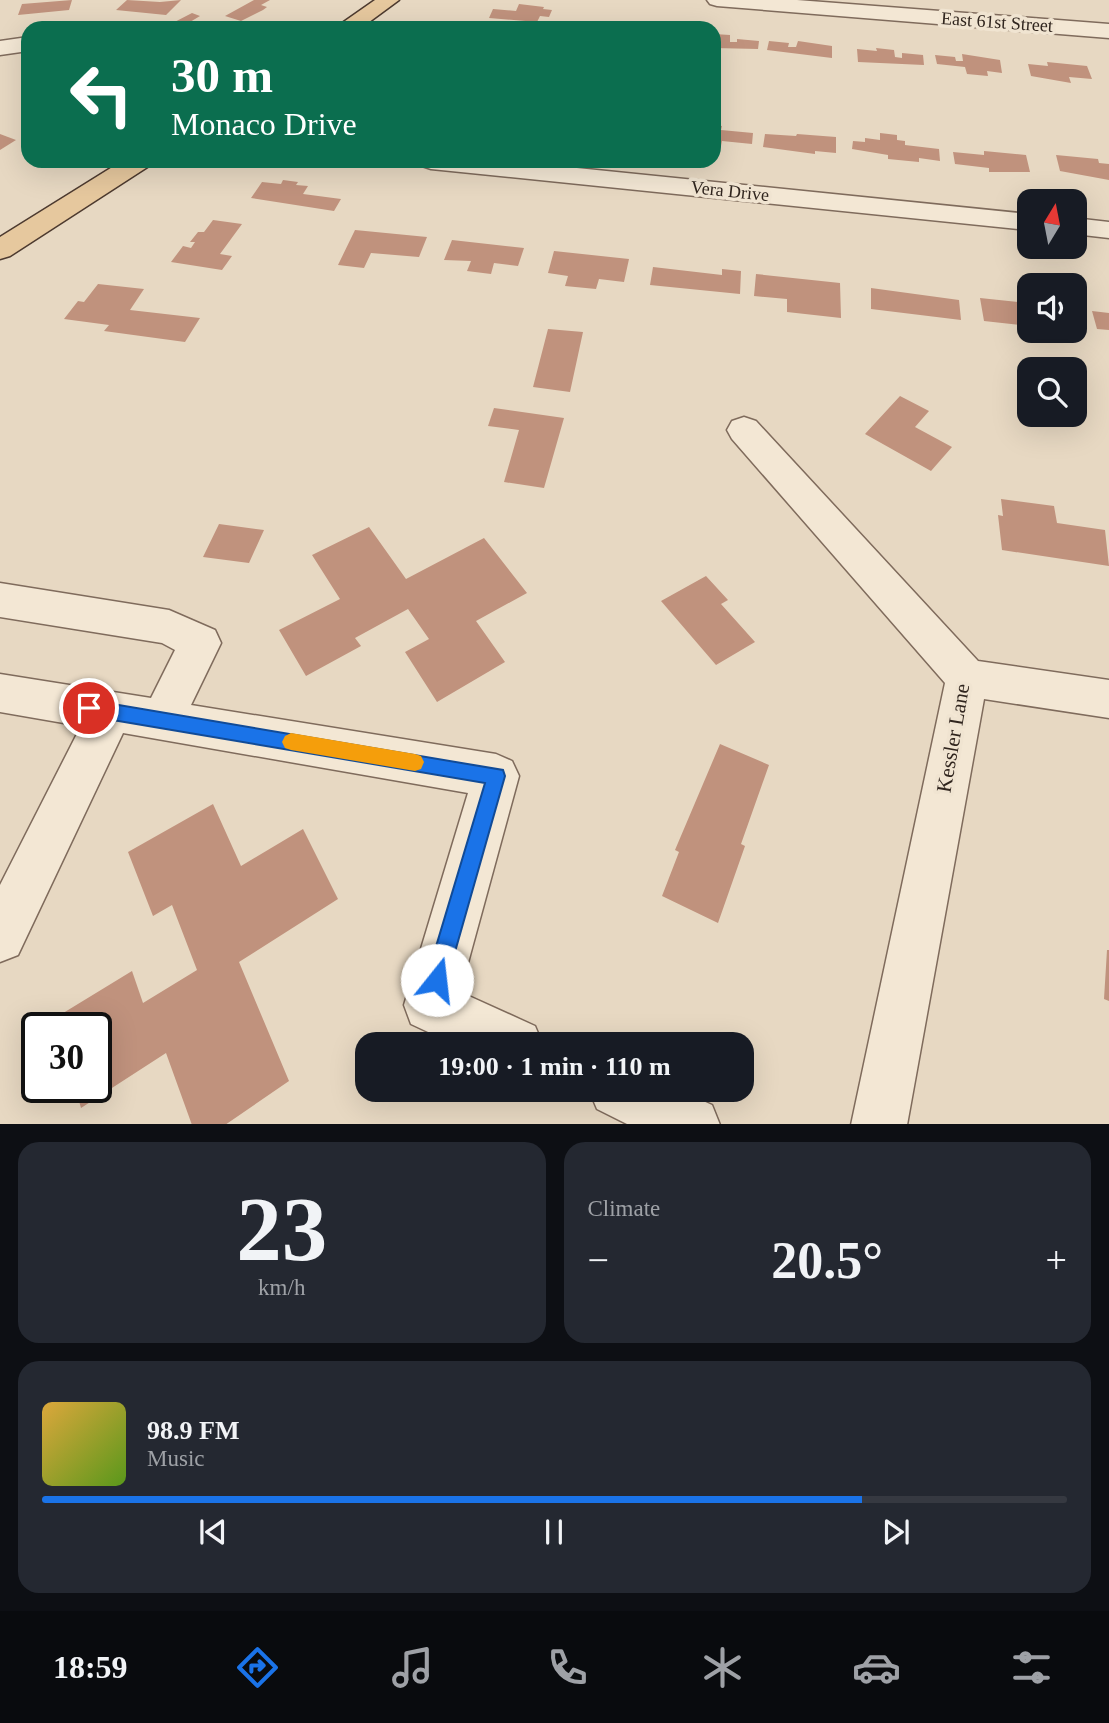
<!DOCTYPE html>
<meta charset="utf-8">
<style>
:root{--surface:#171b24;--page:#242831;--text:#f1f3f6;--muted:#9ea1a6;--line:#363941;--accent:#1a73e8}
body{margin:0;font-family:Georgia,serif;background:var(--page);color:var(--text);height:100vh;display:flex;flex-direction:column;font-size:26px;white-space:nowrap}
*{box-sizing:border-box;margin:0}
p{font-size:23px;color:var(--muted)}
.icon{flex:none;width:38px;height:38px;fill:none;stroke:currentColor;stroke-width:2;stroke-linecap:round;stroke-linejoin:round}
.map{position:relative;height:1124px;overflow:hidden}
.drawer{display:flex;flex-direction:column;gap:18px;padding:18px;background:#0d0f14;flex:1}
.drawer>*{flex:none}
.top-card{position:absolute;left:21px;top:21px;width:700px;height:147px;border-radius:21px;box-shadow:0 7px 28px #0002;background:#0b6e4f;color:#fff;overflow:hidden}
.needle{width:46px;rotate:10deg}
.buttons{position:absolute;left:1017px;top:189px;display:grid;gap:14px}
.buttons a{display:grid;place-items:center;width:70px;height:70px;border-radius:14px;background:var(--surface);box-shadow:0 7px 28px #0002;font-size:35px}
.speed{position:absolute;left:21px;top:1012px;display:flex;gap:14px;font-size:35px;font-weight:700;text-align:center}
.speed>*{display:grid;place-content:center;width:91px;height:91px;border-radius:50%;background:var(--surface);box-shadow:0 7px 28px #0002;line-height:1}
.speed .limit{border:4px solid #111;border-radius:10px;background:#fff;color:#111}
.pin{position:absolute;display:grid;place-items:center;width:60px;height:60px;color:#fff;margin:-30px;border:4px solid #fff;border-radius:50%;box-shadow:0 2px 7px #0007}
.me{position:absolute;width:77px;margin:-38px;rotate:16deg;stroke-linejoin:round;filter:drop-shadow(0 0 5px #0008)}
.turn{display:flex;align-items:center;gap:24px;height:147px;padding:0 35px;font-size:32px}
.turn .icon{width:91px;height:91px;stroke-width:2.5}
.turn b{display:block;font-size:49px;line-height:60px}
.big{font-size:52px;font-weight:800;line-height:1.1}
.drawer .tile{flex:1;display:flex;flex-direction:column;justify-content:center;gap:10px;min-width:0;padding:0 24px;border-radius:21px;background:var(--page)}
.drawer .dial{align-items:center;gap:0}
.dial b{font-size:91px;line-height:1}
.song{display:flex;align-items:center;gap:21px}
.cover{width:84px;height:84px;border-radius:10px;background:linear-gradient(135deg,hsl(40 70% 55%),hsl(90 70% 35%))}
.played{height:7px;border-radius:4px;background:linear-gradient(90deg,var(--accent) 80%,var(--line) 80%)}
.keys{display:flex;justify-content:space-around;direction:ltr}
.heat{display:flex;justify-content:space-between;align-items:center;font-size:38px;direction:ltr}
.drawer .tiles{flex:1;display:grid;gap:18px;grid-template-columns:1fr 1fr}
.tile:last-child{grid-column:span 2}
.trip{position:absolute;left:355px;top:1032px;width:399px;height:70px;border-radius:21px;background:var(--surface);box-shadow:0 7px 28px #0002;font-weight:800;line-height:70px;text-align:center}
.dock{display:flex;height:112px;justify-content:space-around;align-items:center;background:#090b0e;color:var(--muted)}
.dock .icon{width:49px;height:49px}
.dock .selected{color:var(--accent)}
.dock b{font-size:32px;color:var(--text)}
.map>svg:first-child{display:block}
.building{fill:#c0927d}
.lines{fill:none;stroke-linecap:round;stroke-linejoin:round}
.minor-casing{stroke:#7f6b5c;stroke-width:3}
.major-casing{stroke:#4d3a2f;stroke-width:3}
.minor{fill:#f3e7d4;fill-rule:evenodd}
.major{fill:#e6c89e;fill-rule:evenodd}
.route{fill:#1a73e8;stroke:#114b97;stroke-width:2}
.slow{fill:#f59e0b}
.labels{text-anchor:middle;stroke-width:7;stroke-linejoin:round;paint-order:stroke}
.far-street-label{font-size:18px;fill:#30251e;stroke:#f0e4d1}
.street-label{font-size:21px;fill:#30251e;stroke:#f0e4d1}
</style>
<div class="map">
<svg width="1109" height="1125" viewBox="0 0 1109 1125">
<rect width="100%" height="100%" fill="#e7d8c2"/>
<!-- building -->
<path class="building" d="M72,0L69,10L18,15L22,4Z
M127,0L160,2L181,0L166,15L116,10Z
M254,0H270L261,5L267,7L263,10L241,21L225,16Z
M519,4L544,7L543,9L552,10L549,17L540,16L537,22L489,18L493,9L516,11Z
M192,13L200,16L190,22L215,28H163Z
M714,34L730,35V42H737V39L759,41L758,49L714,48Z
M769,41L789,43L788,47H796L798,41L832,46V58L767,50Z
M876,48L894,50L895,57L902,58V53L923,55L924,65L858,62L857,49L877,51Z
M962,54L1000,60L1002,73L987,71L988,76L967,74L965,67L937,64L935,55L955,57L956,61H963Z
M1047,62L1087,66L1092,79L1069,77L1071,83L1031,76L1028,64L1048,66Z
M714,125L722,126L721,130L753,133L752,144L722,141L721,146L714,145Z
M880,133L897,135V140L905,141V145L939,149L940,161L919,158V162L888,159V155L852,149L853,141L865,142V138L880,140Z
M0,134L16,140L0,150Z
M765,134L796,136L797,134L836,137V153L815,151V154L763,147Z
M984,151L1026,155L1030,172H989V168L955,164L953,152L984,155Z
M1056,155L1098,159L1099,163L1109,164V180L1060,171Z
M283,180L298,182L296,185L308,186L303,194L341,199L334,211L251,198L262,182L281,184Z
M213,220L242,224L220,254L232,256L222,270L171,262L183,246L191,248L195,242H190L198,232H204Z
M355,230L427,237L419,257L371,253L364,268L338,265Z
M452,240L524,248L518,266L494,263L491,274L467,271L471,261L444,260Z
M554,251L629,259L624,282L599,279L596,289L565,286L568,276L548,273Z
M653,267L722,275V269L741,271L740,294L650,285Z
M756,274L840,283L841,318L787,312V299L754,296Z
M98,284L144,289L130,310L200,318L185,342L104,331L109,325L64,319L78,301L84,302Z
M871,288L959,300L961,320L871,309Z
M980,298L1029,303V326L984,321Z
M1092,311L1109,313V330L1097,329Z
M1075,315L1082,340L1043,335L1042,331H1074Z
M548,329L583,332L570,392L533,387Z
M900,396L929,411L915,427L952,447L931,471L865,434Z
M494,408L564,418L544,488L504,482L519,430L488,426Z
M1001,499L1054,506L1057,523L1105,530L1109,566L1002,550L998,515L1003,516Z
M219,524L264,530L249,563L203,557Z
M369,527L406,579L484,538L527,593L476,621L505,662L437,702L405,652L429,639L408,609L355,638L361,646L306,676L279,630L340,599L312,555Z
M706,576L728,600L721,604L755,642L716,665L661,601Z
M720,744L769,765L741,844L745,846L718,923L662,896L679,852L675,850Z
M213,804L241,866L303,829L338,899L239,962L289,1081L225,1125H192L166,1053L81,1108L75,1087H96V1027H58L55,1018L132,971L143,1003L197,970L172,905L153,916L128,852Z
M1107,950H1109V1001L1104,999Z"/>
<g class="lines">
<defs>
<path id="minor" d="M707,0H797L1109,24V38L717,6L710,4Z
M28,37V51L0,55V41Z
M418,161H508L1029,214V230L431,169L422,166Z
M1074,218L1109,222V238L1074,234Z
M744,417L756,421L978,661L1109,680V718L984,699L907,1125H851L945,683L732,439L727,430L732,421Z
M0,583L169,610L215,630L221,643L191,705L496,754L512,761L519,776L460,992L535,1026L543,1045H456L411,1024L404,1005L468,793L123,733L18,955L0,962V885L81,726L0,712V674L151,698L175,650L162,643L0,617Z
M589,1090H679L712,1105L720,1125H629L597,1109Z"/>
<path id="major" d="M375,0H399L361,28H335Z
M122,161H153L149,166L10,256L0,259V237Z"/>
</defs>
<!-- minor casing -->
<use href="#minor" class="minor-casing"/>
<!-- major casing -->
<use href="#major" class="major-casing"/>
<!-- minor -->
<use href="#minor" class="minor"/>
<!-- major -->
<use href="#major" class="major"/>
</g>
<!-- route -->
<path class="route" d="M89,700L503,770L505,776L445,987L437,990L430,987L426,980L485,783L89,716L83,714L80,708L83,702Z"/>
<!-- slow -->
<path class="slow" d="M291,733L415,754L421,756L424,762L421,769L415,771L291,750L285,748L282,742L285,736Z"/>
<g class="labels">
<!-- far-street labels -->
<g class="far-street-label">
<text transform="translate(997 22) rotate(4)" y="6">East 61st Street</text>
<text transform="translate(730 191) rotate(6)" y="6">Vera Drive</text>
</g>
<!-- street labels -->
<g class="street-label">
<text transform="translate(953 738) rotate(-80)" y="7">Kessler Lane</text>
</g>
</g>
</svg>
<div class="buttons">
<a><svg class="needle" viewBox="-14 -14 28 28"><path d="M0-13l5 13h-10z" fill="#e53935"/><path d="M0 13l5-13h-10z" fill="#9ea1a6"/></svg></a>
<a><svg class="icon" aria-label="sound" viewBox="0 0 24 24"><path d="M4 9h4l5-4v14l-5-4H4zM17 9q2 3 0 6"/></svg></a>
<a><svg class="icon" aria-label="search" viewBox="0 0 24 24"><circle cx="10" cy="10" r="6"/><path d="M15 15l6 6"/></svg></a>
</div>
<div class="speed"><div class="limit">30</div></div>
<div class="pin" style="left:89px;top:708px;background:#d93025"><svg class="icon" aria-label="arrive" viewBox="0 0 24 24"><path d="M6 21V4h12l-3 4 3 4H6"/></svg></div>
<svg class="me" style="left:437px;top:980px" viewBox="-20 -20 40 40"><circle r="19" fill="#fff"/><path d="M0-13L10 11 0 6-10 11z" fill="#1a73e8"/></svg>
<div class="trip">19:00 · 1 min · 110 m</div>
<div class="top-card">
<div class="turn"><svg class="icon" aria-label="left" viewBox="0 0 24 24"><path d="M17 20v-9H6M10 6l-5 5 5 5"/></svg><div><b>30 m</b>Monaco Drive</div></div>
</div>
</div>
<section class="drawer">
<div class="tiles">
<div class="tile dial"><b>23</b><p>km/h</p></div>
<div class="tile"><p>Climate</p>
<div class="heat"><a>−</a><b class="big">20.5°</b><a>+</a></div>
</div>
<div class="tile">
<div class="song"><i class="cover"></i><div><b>98.9 FM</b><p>Music</p></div></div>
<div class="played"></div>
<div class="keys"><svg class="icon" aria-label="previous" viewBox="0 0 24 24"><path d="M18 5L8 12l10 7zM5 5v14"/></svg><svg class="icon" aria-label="pause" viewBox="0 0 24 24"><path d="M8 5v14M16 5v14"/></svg><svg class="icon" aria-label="next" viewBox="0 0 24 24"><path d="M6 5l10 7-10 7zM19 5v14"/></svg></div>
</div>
</div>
</section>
<nav class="dock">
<b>18:59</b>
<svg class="icon selected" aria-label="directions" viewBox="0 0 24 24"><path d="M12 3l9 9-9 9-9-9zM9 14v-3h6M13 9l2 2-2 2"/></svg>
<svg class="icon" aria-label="music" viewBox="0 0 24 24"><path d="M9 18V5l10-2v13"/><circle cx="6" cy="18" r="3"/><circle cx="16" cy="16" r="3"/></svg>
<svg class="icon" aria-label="phone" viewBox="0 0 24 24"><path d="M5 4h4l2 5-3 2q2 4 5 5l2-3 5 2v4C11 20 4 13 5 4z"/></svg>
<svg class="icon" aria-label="climate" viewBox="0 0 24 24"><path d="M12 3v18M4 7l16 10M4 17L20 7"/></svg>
<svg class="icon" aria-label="car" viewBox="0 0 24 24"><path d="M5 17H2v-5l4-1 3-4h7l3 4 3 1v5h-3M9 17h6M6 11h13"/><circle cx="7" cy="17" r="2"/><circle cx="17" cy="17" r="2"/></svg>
<svg class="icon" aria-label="filters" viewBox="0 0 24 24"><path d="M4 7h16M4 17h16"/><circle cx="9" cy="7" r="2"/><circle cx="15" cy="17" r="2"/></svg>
</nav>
